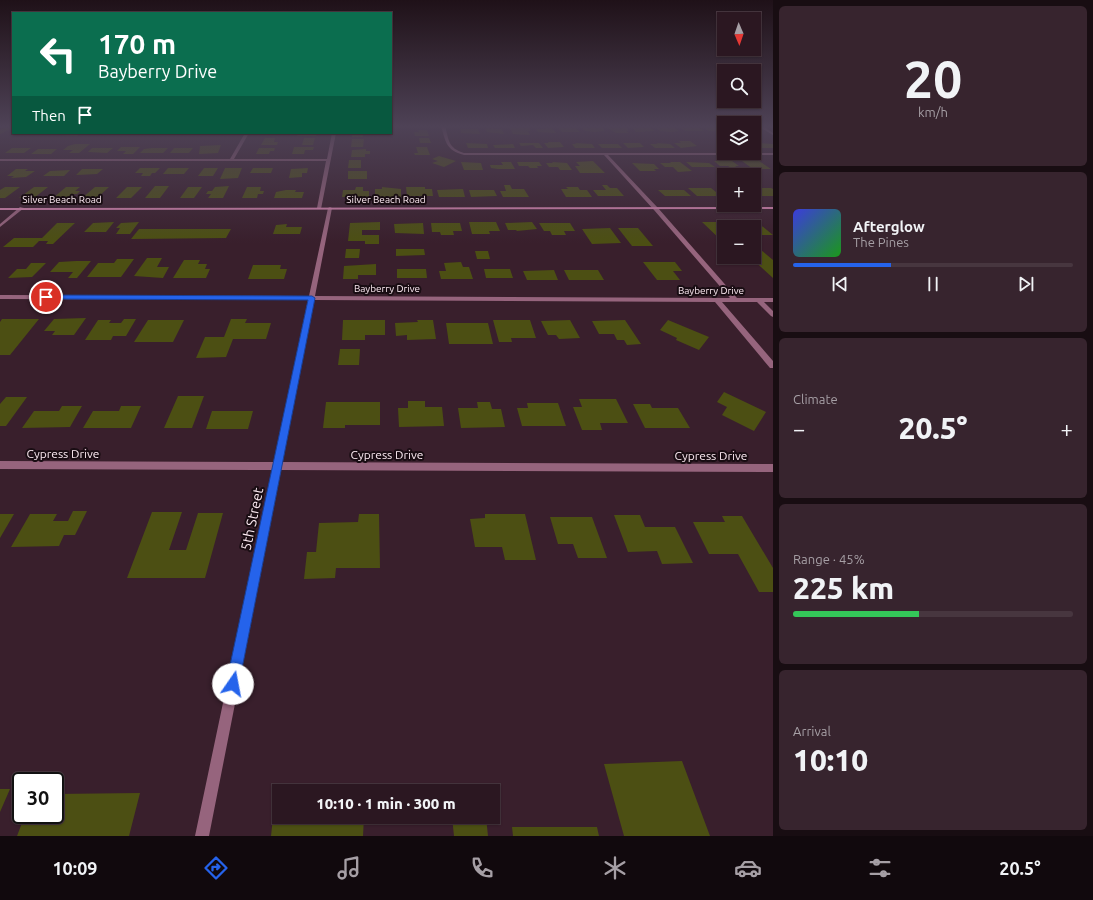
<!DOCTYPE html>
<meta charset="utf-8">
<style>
:root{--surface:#2b1721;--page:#37242e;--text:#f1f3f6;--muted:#a69fa5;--line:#47363f;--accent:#2563eb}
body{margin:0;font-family:Ubuntu,sans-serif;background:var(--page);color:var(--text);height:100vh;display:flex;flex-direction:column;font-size:15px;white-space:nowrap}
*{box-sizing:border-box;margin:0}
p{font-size:13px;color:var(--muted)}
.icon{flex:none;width:22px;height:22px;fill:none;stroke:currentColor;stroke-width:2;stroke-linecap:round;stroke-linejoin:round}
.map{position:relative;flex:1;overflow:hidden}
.drawer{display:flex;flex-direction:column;gap:6px;padding:6px;background:#180d12;width:320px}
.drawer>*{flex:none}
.hud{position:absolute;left:12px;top:12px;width:380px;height:122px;border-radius:0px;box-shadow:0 1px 3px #0004,0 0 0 1px var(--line);background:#0b6e4f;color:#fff;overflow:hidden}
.needle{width:26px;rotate:178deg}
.buttons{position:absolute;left:717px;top:12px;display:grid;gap:8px}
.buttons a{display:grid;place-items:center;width:44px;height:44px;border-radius:0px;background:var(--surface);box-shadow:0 1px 3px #0004,0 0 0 1px var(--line);font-size:20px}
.speed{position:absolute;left:12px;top:772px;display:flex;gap:8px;font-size:20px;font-weight:700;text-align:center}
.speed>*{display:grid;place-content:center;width:52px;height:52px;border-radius:50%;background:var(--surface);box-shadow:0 1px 3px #0004,0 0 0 1px var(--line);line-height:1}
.speed .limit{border:2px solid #111;border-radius:6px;background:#fff;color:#111}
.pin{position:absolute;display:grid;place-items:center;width:34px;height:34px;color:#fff;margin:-17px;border:2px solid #fff;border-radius:50%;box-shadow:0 1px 4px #0007}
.me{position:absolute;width:44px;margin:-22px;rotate:12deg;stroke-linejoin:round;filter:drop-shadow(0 0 3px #0008)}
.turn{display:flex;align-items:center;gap:14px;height:84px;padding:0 20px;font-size:18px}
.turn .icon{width:52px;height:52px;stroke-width:2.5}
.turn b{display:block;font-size:28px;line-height:34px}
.then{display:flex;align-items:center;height:38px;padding:0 20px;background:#0003;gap:8px;font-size:15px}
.big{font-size:30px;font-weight:800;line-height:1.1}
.drawer .widget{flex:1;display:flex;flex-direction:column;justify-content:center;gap:6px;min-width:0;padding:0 14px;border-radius:6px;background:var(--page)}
.drawer .dial{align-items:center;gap:0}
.dial b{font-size:52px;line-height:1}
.song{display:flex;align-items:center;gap:12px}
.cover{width:48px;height:48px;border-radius:6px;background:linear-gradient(135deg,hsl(240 70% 55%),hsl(120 70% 35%))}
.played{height:4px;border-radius:2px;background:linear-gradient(90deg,var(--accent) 35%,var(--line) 35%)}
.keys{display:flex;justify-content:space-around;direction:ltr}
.heat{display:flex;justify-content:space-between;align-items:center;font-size:22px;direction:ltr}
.charge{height:6px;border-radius:3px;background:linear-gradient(90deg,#34c759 45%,var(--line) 0)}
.trip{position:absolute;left:272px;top:784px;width:228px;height:40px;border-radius:0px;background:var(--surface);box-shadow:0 1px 3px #0004,0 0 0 1px var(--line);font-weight:800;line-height:40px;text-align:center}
.menu{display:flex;height:64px;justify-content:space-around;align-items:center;background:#11090d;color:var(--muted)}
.menu .icon{width:28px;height:28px}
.menu .on{color:var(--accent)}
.menu b{font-size:18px;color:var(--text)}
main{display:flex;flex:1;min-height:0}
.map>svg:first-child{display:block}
.building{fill:#4c4f13}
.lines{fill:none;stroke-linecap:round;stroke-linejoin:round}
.street{fill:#96647d;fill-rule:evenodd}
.secondary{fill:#d484ad;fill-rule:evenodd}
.route{fill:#2563eb;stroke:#184099}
.labels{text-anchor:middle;stroke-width:4;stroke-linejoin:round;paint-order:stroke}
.far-street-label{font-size:10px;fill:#fdebf3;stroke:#190d13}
.street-label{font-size:12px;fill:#fdebf3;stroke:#190d13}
.near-street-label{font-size:14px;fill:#fdebf3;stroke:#190d13}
</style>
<main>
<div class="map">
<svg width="773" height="836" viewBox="0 0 773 836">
<rect width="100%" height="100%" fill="#391f2c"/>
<!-- building -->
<path class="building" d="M722,127L724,129V132L709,131L704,128Z
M4,128H13L0,134V130Z
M485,128L502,129L504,134L487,132Z
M510,128H529L531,131H528L530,135L513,134Z
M545,128H552L556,133L538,132L536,129H546Z
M558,128H576L580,132H562Z
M582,128H602L605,131L594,132L585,131Z
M607,128H626L629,131H626L629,133H616Z
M632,128H651L655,131L636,132Z
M656,128H675L679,131L671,132L660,131Z
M681,128H700L704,131H685Z
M460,129H478L480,134L461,133Z
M418,130H427L429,136H415L414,132H419Z
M62,133H81L77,136L60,135Z
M298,133H317L316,136H297Z
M352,133H363V137H352Z
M265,138H275L274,142H278L277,145H261Z
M304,138H315L313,145H302Z
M419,138H429L431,143H420Z
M352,139H364L363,147H351Z
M679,141H690L697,146L681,148L674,143H681Z
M548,142H560L564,147L548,148L544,143H548Z
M466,143L487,144L488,148H468Z
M519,143H539L543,148H536L533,145L521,146Z
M575,143L592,144L595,148H575L572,144H576Z
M623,143H640L644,147L628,148Z
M656,143L670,144L675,148H655L650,144H658Z
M760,143L773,144V148H761L755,144H763Z
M75,144H90L79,153H69L73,150H63L68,146Z
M513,144L515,148H495L493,145Z
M598,144H618L622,148H602Z
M221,145L218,153L199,154L200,146Z
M121,147H140L133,154H123L126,151H117Z
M294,147H314L313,150H305L304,154H292Z
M416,147H427L430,155H415L414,153H418Z
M12,148H31L24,153H5Z
M92,148H113L107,153L88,152Z
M152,148H168L163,153H140L144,149Z
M174,148H193L189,153H170Z
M259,148H275L274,151H270L269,154H256Z
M38,149H57L51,154H31Z
M366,149V151H370V154H365V157H351L352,150Z
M439,156L456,161L444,167L432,163L438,161L432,159Z
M349,160H361V168H348Z
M593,161L605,173H580L575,166H580L576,162Z
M714,161H732L739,166H735L738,168H731L728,166H720Z
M742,161H759L771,169H753Z
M461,162L481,163L483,170H464Z
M501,162H511L515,169H498L491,168L490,165H503Z
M517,162H539L542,166H537L538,168H530L528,166H519Z
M552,162L567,163L572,170H560L558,167H549L546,163H553Z
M670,162H680L692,171L678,172L673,167H665L660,163H671Z
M686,162L709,163L715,167H692Z
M632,163L654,164L659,169H654L656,171H640Z
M140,168H160L155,173H152L150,176H141L143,173H135Z
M168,168H189L184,174H163Z
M204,168H218L213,176H198Z
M225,168H242L238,178L220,179Z
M253,168H273L271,173H250Z
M308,168L307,173H302V177L289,178L291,169Z
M16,169H28L25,171H35L26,177L11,178L14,176H7Z
M82,169H103L97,174L76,175Z
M70,170L64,176H43L50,171Z
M348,171H367V179H348Z
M504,185H510L512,189H524L529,197H503L500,191H506Z
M602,185H607L610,188H617L624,196H598L593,190H606Z
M155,186H169L160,198H145Z
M229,186L223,198H208L211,194H206L208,191H212L215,187Z
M5,187H20L5,198H0V190Z
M34,187H48L34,198H19Z
M66,187H80L75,191H80L77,194H72L68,198H53Z
M95,187H109L97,198H82Z
M127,187H142L131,198H116Z
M188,187H202L194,198H180Z
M247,187H261L260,191H264L263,194H258L257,198H242Z
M356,187H363V191H369V197H342L343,190H355Z
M382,187L401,189V197H375V189H382Z
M406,187H425V189H432L433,196H407Z
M566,187H578L580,190H587L592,197H566L561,189H568Z
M688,188H711L721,196H697Z
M754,188H771L773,189V196H760L754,192Z
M463,189L465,197H439L437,190Z
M286,190H296L295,192H304L302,198H274L276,192Z
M469,190H494L497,196L471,197Z
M658,190H684L691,196H665Z
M114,222L106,232H84L93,223Z
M139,222L130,234H116L120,228H116L121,223Z
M380,222V230H362V235H379V244H365V241H348L350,223Z
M469,222H496L500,231H489L490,234H472Z
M532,222L537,229L517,231L516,230H508L505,223Z
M702,222H717L724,228V243Z
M744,222H757L773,235H756L754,233V227H735L733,225H747Z
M57,223H75L53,244H46L48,241H39L33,247H3L14,238H42Z
M423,223L424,234L395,233L394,224Z
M431,223H460L462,231H453L454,235H441L440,232H432Z
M539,223H570L575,231H564L566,235H552L550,231H544Z
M287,224L286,227H302L300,234H273L276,225Z
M610,228L621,243L592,244L582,229Z
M618,228H638L653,246H632Z
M139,229H231L226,238L131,239Z
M346,249H360L359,258H345Z
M396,249H424L425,255L396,256Z
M754,250H761L773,260V278L752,259L748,257H754Z
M475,251H488L490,259H477Z
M147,258H162L157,267H169L163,278L134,276Z
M117,259H134L121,277H87L98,263H114Z
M184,260H200L198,264H207L205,269H210L206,278H173Z
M76,261H91L77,278H68L73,272H50L59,262Z
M461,262L463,267H469L473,279H441L439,271H446L444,263Z
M643,262H675L682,271H673L680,280H657Z
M31,263H46L32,277L8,278L17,269H26Z
M376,264V275H358V279H343L344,266Z
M253,265H281L280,269H287L284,279H248Z
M397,269H426L427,278H397Z
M484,269H510L513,278H486Z
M554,270L558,280H527L523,271Z
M564,270H598L604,280H569Z
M86,318L74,335H52L55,331H44L54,319Z
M2,319H39L10,355H0V322Z
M124,319H136L126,336H113L111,340H85L98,320H111L109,323H121Z
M231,319H247L245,323H271L266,339H233L226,357L196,358L205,337H224Z
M148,320H184L173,342H134Z
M343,320H385V335H365V340H342Z
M417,320H433L436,339L407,340V335L396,336L395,323L418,322Z
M493,320H530L536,338H511L512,342H499Z
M570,320L580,338L559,339L556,335H548L541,321Z
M625,320L641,344L627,345L624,340H617L614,334H599L592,321Z
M668,320L709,337L699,350L676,340L677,338L660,330Z
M446,323H488L493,344H449Z
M340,349H360L359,365H338Z
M724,392L766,412L754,431L722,415L727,407L717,402Z
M178,396H204L192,428H164Z
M6,397H27L6,426H0V404Z
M579,399H616L628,423H600L602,430H582L573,407H582Z
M408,401H425V407H442L444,426L399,427L398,408H408Z
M326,402H380V425H345V428H323Z
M477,402H490L492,409H501L505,427L461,428L458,408H478Z
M527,403H558L566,426H522L517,408H528Z
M633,404H650L652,408H678L690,428H645Z
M62,406H82L70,427L22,428L34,411H59Z
M121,406H141L131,428H83L93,411H119Z
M212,411H253L248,429H206Z
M73,511H87L75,535H64L59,546L11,547L30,514H57L53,521H68Z
M152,512H182L169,550H186L198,513H223L205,578H127Z
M0,514H14L0,538Z
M359,514H379L380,568H336L335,578L304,579L307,552H316L319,523L358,522Z
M485,514H525L536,560H505L502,547H475L470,519L485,518Z
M614,515H640L645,527H675L693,563L662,564L657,551L628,552Z
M722,516H742L773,568V592H759L738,554H709L693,522H725Z
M550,517H592L607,558H578L573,544H558Z
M682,761L710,836H624L604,764Z
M0,789H10L0,812Z
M140,793L129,836H17L25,815H55V794Z
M274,808H279V817H364L363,836H271Z
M452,817H486L488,836H454Z
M512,827H597L599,836H513Z"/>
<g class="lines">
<!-- street -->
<path class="street" d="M441,126H445C449,140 448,148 464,153H773V155H608L658,208L737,298H773V302H764L773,311V317L771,316L757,302H722L773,361V368H770L715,302L314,300L282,462L773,464V472L281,470L209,836H195L272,470L0,469V461L274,462L308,300L0,299V295L309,296L328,208L330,207L332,208L315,296L730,298L654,210L604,155H464C446,150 446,143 441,126Z
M758,126H763L773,133V135Z
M245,133H249L234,159H327L332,133H336L321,209L317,208L326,161H0V159H230Z
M20,207L24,208L0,227V224Z"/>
<!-- secondary -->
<path class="secondary" d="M773,207V209L0,210V208Z"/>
</g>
<!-- sky -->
<linearGradient id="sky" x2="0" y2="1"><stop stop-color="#1f1118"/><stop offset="0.52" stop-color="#4e4256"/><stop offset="1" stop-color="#4e4256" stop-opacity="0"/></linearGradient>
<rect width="773" height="243" fill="url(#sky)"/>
<!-- route -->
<path class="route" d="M44,295L312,296L315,298L238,689L233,691L228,689L226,684L308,300L46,299L43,297Z"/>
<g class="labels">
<!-- far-street labels -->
<g class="far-street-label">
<text x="62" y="203">Silver Beach Road</text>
<text x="386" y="203">Silver Beach Road</text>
<text x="387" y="292">Bayberry Drive</text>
<text x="711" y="294">Bayberry Drive</text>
</g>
<!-- street labels -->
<g class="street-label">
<text x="63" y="458">Cypress Drive</text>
<text x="387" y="459">Cypress Drive</text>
<text x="711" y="460">Cypress Drive</text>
</g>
<!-- near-street labels -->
<g class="near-street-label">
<text transform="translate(252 519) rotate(-78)" y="5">5th Street</text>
</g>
</g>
</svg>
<div class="buttons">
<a><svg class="needle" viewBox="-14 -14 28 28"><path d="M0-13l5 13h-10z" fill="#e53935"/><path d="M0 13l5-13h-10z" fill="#a69fa5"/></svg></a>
<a><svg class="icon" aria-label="search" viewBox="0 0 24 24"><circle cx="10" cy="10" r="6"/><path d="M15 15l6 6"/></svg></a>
<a><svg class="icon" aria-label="layers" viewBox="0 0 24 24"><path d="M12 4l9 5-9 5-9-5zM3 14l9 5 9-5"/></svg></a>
<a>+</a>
<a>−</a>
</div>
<div class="speed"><div class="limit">30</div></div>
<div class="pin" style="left:46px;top:297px;background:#d93025"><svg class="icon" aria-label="arrive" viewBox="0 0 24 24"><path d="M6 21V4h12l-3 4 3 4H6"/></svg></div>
<svg class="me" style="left:233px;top:684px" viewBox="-20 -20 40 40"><circle r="19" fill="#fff"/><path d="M0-13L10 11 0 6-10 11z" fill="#2563eb"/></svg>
<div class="trip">10:10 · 1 min · 300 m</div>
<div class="hud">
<div class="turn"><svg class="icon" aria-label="left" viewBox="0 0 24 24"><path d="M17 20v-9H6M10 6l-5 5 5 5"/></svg><div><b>170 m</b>Bayberry Drive</div></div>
<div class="then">Then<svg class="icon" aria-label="arrive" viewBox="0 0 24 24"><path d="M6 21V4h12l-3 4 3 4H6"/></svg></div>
</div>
</div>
<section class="drawer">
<div class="widget dial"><b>20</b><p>km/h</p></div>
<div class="widget">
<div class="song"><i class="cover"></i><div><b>Afterglow</b><p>The Pines</p></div></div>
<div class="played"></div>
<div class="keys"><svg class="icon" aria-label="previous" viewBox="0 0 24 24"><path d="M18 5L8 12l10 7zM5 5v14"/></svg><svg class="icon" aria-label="pause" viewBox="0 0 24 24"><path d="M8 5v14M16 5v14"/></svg><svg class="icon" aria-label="next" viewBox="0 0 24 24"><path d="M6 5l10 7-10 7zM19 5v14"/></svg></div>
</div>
<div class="widget"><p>Climate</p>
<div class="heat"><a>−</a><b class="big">20.5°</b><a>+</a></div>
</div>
<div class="widget"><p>Range · 45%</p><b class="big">225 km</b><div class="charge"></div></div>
<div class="widget"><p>Arrival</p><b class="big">10:10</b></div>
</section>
</main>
<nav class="menu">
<b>10:09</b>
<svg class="icon on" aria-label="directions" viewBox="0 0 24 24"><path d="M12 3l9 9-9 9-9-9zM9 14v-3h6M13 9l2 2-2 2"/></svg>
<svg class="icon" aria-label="music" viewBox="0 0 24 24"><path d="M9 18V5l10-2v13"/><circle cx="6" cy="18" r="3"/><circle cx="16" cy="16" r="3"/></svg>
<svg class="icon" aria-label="phone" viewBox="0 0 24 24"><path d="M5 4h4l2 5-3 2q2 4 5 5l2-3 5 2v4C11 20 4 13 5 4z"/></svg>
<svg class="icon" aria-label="climate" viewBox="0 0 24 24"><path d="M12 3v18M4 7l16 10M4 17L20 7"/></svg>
<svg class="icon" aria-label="car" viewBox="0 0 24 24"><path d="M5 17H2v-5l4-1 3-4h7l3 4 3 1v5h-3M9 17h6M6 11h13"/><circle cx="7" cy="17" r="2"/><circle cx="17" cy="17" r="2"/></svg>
<svg class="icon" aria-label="filters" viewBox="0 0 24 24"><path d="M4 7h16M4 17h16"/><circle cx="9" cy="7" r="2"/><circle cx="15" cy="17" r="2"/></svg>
<b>20.5°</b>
</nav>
